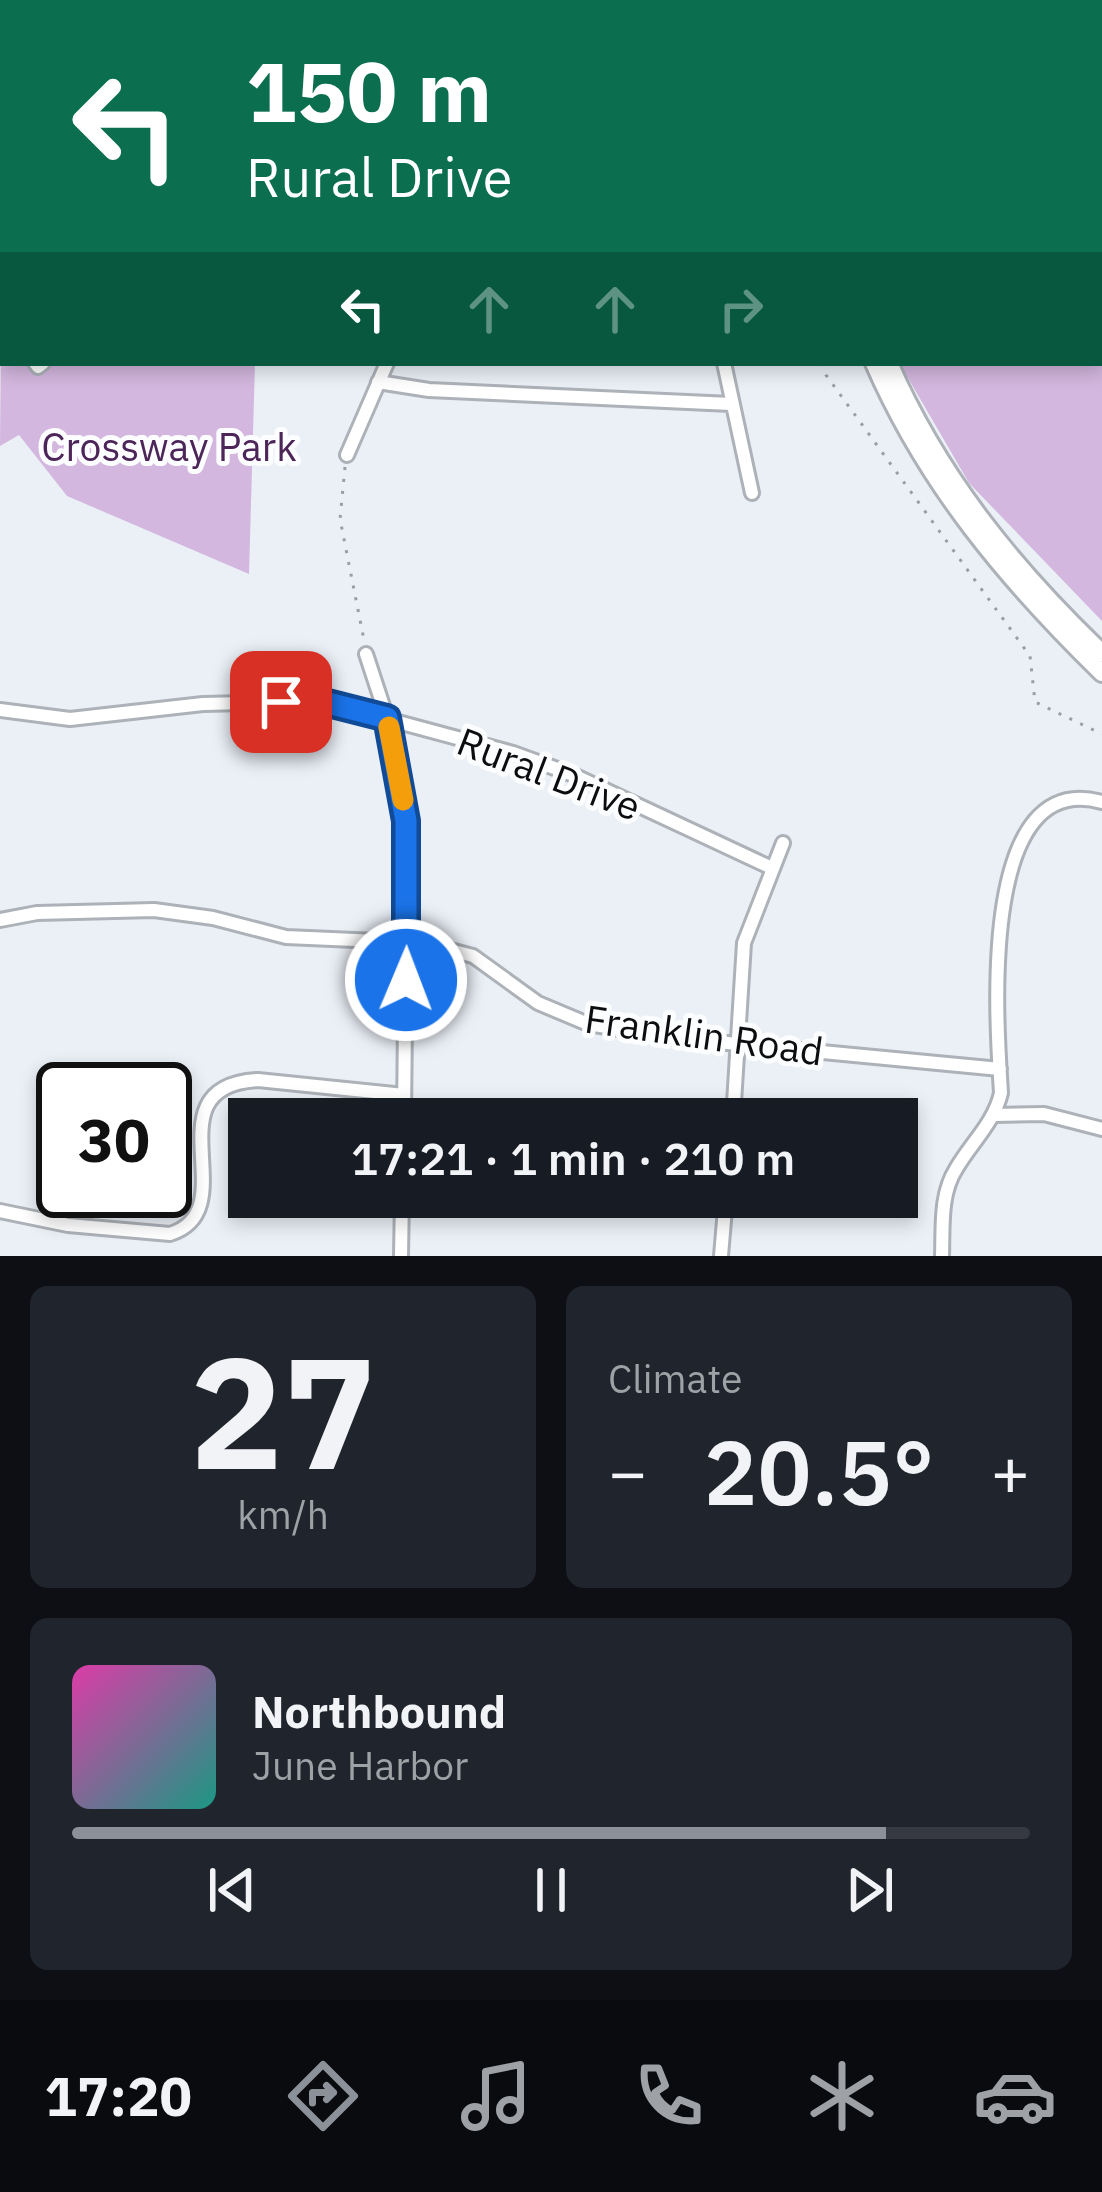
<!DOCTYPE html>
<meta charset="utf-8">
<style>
:root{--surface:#171b24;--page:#20242c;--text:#f1f3f6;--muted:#9ea1a6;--line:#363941;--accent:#8c9099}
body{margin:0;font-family:"IBM Plex Sans",sans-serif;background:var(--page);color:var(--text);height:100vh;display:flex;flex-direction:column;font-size:45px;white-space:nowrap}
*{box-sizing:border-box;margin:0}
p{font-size:39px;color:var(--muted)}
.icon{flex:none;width:66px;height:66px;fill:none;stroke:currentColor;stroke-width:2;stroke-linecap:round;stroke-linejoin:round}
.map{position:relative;height:1256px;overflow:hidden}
.side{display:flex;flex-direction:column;gap:30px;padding:30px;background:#0d0f14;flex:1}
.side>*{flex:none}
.top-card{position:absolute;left:0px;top:0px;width:1104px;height:366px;box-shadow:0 6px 18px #0003;background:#0b6e4f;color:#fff;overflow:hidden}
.speed{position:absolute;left:36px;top:1062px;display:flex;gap:24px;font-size:60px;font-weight:700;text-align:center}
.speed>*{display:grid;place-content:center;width:156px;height:156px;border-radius:50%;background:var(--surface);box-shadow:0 6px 18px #0003;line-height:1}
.speed .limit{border:6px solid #111;border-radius:18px;background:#fff;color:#111}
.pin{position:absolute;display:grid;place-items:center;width:102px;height:102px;color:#fff;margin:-51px;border-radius:24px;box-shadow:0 6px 18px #0006}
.me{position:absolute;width:132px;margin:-66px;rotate:1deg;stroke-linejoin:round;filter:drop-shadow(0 0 9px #0008)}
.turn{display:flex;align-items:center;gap:42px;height:252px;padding:0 48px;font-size:54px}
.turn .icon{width:156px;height:156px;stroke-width:2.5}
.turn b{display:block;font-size:84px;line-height:102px}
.lanes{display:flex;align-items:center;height:114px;padding:0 48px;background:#0003;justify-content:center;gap:60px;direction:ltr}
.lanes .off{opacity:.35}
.big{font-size:90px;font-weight:600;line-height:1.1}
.side .card{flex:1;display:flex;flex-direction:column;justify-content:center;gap:18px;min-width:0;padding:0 42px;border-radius:18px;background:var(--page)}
.side .dial{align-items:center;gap:0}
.dial b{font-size:156px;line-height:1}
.song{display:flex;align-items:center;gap:36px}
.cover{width:144px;height:144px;border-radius:18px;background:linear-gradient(135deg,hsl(320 70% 55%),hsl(170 70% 35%))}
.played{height:12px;border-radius:6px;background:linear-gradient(90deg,var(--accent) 85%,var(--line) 85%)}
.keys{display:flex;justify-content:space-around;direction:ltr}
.heat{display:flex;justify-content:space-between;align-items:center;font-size:66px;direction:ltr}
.side .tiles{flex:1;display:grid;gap:30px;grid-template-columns:1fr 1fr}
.card:last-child{grid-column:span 2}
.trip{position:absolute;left:228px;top:1098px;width:690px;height:120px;border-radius:0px;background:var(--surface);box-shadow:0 6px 18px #0003;font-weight:600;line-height:120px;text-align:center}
.tab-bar{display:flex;height:192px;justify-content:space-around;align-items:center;background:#090b0e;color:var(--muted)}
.tab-bar .icon{width:84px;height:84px}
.tab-bar .active{color:var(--accent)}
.tab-bar b{font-size:54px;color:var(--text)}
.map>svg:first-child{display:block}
.green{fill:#d3b7de}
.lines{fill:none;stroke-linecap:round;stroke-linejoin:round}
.minor-casing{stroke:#acb2b8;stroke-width:18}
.highway-casing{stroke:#acb2b8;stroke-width:22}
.path{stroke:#9a9ea3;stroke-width:3;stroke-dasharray:3 9;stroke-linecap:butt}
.minor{stroke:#fff;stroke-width:12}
.highway{stroke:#fff;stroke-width:16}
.route-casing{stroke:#114b97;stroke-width:30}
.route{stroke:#1a73e8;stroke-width:21}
.slow{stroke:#f59e0b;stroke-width:21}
.labels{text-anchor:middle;stroke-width:10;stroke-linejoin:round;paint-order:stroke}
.park-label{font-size:39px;fill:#4c2559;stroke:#fcfdfe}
.street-label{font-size:39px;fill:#0b0d0f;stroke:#fcfdfe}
</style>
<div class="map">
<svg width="1102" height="1256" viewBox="0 0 1102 1256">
<rect width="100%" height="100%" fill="#ebf0f7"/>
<!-- green -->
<path class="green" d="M3,116V363H255L249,574L67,496L19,435L0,446Z
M1102,183V621L969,483L908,378L902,379L898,363H1101Z"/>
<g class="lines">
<defs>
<path id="minor" d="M11,0L14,3
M50,0L53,3
M92,0L94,3
M132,0L134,3
M431,0L433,3
M661,0L662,3
M969,0L970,3
M105,3L109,0
M177,3L182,0
M1101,61H1102
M0,111L3,110
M35,363L38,367L43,363
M724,363L752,493
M378,382L429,390L731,404
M347,455L387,363
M366,654L387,718L407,821L404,1119
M0,710L70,719L203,704L320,701L513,753L571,774L772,868
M0,920L37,913L154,910L213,918L286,937L423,943L473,956L538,1003L588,1024L675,1038L1000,1069
M994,1115L1044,1114L1102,1129
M733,1119L744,943L783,843
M0,1211L68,1225L170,1234C248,1210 147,1086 258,1080L404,1095
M401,1256L402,1197
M721,1256L726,1197
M942,1256C943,1227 940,1194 956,1169C971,1143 994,1123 1001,1093C997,1027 976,767 1102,802"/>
<path id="highway" d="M775,0L776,3
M795,0V3
M874,363C927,485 1008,581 1102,673
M889,363C938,476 1014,569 1102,653"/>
</defs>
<!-- minor casing -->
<use href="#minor" class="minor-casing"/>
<!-- highway casing -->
<use href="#highway" class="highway-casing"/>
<!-- path -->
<path class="path" d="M737,0L738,3
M823,363L826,375L1030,656L1035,702L1102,734
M345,467L340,519L364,640"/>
<!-- minor -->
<use href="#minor" class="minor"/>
<!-- highway -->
<use href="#highway" class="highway"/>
</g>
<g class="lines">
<defs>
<path id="route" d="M281,702L320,701L387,718L406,821V980"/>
</defs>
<!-- route casing -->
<use href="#route" class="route-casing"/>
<!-- route -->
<use href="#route" class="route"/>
<!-- slow -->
<path class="slow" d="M389,727L403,800"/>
</g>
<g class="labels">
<!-- park labels -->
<g class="park-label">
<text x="169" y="461">Crossway Park</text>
</g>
<!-- street labels -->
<g class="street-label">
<text transform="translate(549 774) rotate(21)" y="14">Rural Drive</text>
<text transform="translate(704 1035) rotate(8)" y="14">Franklin Road</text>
</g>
</g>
</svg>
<div class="speed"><div class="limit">30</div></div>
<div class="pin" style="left:281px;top:702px;background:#d93025"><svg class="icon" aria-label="arrive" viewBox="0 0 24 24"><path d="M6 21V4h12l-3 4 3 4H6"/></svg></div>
<svg class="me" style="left:406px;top:980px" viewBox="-20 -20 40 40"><circle r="17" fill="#1a73e8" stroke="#fff" stroke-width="3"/><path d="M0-11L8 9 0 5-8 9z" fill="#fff"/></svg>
<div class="trip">17:21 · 1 min · 210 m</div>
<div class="top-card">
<div class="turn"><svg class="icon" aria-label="left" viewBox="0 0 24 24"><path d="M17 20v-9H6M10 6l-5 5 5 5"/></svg><div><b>150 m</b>Rural Drive</div></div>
<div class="lanes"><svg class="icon" aria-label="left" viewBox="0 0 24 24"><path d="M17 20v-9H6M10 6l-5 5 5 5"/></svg><svg class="icon off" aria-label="ahead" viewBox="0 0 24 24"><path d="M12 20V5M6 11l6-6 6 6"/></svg><svg class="icon off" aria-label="ahead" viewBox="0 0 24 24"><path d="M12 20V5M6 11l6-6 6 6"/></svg><svg class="icon off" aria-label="right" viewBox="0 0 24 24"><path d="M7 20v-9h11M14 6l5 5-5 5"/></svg></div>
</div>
</div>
<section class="side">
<div class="tiles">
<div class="card dial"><b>27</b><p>km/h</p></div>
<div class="card"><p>Climate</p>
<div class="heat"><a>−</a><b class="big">20.5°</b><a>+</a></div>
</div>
<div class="card">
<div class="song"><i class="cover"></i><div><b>Northbound</b><p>June Harbor</p></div></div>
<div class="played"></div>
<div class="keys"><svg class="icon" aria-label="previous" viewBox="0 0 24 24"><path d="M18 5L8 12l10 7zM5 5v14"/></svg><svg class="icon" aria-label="pause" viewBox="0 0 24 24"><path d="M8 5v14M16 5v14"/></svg><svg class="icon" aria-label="next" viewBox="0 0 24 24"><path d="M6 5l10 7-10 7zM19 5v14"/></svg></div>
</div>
</div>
</section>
<nav class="tab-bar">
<b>17:20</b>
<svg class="icon active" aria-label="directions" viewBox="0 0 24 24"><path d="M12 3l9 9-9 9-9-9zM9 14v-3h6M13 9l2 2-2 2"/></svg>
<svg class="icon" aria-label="music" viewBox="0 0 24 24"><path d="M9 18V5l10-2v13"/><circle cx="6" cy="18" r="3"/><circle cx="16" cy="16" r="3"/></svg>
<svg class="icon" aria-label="phone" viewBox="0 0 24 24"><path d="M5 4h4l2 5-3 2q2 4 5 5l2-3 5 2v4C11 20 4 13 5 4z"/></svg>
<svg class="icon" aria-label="climate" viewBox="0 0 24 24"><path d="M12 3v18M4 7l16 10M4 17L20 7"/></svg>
<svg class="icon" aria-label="car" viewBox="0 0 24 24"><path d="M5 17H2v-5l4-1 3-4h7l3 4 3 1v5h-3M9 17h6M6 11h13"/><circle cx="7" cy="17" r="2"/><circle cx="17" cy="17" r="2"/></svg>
</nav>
